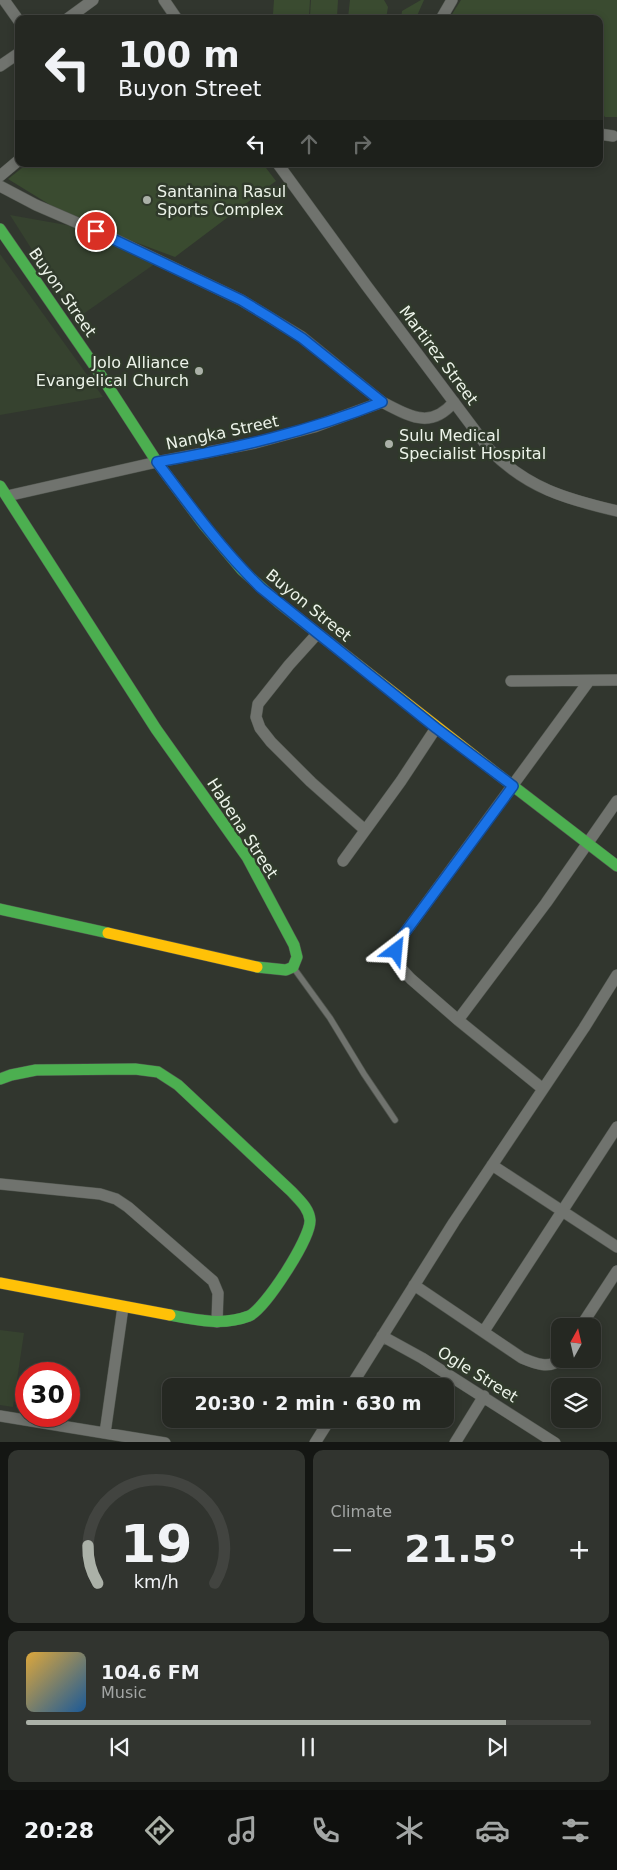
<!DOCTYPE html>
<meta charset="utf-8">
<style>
:root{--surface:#252822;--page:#31342f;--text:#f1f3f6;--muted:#a3a6a5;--line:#424440;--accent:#abb1a8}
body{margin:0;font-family:"DejaVu Sans",sans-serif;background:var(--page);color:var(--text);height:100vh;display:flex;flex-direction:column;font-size:19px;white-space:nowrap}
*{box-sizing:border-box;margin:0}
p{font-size:16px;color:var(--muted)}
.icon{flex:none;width:28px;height:28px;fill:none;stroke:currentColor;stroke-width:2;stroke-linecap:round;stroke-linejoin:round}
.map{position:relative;height:1442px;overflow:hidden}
.side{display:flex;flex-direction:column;gap:8px;padding:8px;background:#141613;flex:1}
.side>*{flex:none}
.guide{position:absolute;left:15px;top:15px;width:588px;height:152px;border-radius:10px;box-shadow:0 2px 8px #0003,0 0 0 1px var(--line);background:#252822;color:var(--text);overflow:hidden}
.needle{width:32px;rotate:8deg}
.tools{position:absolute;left:551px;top:1318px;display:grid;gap:10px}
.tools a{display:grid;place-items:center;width:50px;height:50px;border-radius:10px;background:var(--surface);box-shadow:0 2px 8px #0003,0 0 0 1px var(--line);font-size:25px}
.speed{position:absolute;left:15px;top:1362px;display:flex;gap:10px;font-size:25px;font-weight:700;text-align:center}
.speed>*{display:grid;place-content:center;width:65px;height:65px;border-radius:50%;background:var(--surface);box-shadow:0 2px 8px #0003,0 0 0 1px var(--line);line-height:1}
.speed .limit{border:8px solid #d22;background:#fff;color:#111}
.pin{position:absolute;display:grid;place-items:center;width:42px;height:42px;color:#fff;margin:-21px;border:2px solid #fff;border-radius:50%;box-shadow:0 1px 5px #0007}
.me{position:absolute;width:55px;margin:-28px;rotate:29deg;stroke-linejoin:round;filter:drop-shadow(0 0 4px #0008)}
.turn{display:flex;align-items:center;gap:18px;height:105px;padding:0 20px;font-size:22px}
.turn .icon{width:65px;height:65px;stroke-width:2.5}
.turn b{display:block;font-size:35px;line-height:42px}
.lanes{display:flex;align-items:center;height:48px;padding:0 20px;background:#0003;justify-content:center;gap:25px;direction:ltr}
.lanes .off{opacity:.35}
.big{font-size:38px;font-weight:700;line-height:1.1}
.side .card{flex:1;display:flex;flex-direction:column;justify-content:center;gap:8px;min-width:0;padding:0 18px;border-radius:10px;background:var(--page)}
.side .dial{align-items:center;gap:0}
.dial svg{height:130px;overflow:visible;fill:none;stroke:var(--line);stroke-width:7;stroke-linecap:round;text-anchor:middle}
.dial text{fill:var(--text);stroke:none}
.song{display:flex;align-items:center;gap:15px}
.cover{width:60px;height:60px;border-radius:8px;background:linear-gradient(135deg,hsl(40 70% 55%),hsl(210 70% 35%))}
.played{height:5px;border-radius:2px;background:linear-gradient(90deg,var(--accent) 85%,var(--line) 85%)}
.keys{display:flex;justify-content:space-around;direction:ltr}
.heat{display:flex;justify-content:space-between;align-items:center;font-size:28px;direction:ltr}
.side .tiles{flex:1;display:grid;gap:8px;grid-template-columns:1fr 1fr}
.card:last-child{grid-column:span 2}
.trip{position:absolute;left:162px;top:1378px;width:292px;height:50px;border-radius:10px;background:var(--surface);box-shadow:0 2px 8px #0003,0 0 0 1px var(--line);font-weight:700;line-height:50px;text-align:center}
.tab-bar{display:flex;height:80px;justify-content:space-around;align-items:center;background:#0f100e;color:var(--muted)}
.tab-bar .icon{width:35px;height:35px}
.tab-bar .selected{color:var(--accent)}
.tab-bar b{font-size:22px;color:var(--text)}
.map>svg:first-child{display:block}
.built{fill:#36422f}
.green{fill:#3a4b30}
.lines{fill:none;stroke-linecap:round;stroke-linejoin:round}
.lane-casing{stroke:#50554e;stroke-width:7}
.street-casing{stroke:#50554e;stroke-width:12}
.fast-casing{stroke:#50554e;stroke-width:12}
.slow-casing{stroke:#50554e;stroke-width:12}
.lane{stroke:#70736e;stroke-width:5.5}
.street{stroke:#70736e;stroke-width:11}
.fast{stroke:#4caf50;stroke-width:11}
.slow{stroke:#ffc107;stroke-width:11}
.route-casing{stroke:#114b97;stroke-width:12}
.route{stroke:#1a73e8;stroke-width:9}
.poi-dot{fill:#abb1a8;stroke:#303a2b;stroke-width:2}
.labels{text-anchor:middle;stroke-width:5;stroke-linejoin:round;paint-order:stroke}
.poi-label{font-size:16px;fill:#ecf3e9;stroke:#303a2b;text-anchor:start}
.street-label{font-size:16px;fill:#ecf3e9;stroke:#303a2b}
</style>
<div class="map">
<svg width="617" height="1443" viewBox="0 0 617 1443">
<rect width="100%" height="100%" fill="#31362e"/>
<!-- built -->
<path class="built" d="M10,215L72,226L156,263L76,319Z
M0,254L103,397L0,415Z
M0,1330L24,1333L13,1407L0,1405Z"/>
<!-- green -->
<path class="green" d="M274,0H310L309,16L273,14Z
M311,0H338L337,17L310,16Z
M350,0H384L388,7L386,19L348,18Z
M421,0H424L416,18L420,19H401L402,11Z
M461,0H617V117H605L599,110V19H449Z
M27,164H263L276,181L175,257L73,219L8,179Z"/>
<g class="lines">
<defs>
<path id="lane" d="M293,967L330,1018L364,1074L395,1120"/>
<path id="street" d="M4,0L19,21
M164,0L177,19
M67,19L93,0
M441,19L452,0
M0,66L19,53
M599,134L613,136
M278,164L366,285L489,449C527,488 566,499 617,511
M0,176L19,160
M0,186L36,205L110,237L241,300L302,337L382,402C410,416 430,430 454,402
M7,496L157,462L255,443L314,427L382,402
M317,634L289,665L258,704L256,717L260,728L271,742L311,782L365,830
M511,681L617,680
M343,861L401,781L436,728
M458,1020L546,903L617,801
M543,1089L458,1020L411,979L396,963L395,957L398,942L589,681
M492,1165L617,1247
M0,1184L100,1194L116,1199L128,1207L213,1281L218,1293L217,1322
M414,1285L522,1358C534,1363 550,1370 560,1359
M581,1326L617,1271
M484,1331L617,1127
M382,1336L422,1358L555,1443
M351,1386L454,1222L584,1028L617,975
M0,1416L165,1443
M105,1433L123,1307
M315,1443L330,1419
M455,1443L484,1396"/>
<path id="fast" d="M0,229L100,374L157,462L204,525L242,570L279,603L339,650
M0,486L156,729L247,857L294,945L297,957L293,967L286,970L257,967
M500,776L617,866
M0,909L108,933
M0,1079L11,1075L36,1070L135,1069L158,1072L178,1085L292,1192C299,1200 309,1208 310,1220C311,1238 265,1309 249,1316C223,1326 196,1320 170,1315"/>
<path id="slow" d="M339,650L500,776
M108,933L257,967
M0,1283L170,1315"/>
</defs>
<!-- lane casing -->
<use href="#lane" class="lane-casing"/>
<!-- street casing -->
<use href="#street" class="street-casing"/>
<!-- fast casing -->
<use href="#fast" class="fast-casing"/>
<!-- slow casing -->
<use href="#slow" class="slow-casing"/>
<!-- lane -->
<use href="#lane" class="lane"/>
<!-- street -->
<use href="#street" class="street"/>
<!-- fast -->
<use href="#fast" class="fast"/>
<!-- slow -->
<use href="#slow" class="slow"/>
</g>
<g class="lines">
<defs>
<path id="route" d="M96,231L241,300L269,317L302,338L382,402C307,432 237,448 157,462C190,506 222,550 261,588L436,728L513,786L398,942L396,951"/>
</defs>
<!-- route casing -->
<use href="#route" class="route-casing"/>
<!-- route -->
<use href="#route" class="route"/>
</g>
<!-- markers -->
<g class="poi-dot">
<circle cx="147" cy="200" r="5"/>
<circle cx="199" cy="371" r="5"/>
<circle cx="389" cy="444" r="5"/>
</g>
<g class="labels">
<!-- poi labels -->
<g class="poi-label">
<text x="157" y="197">Santanina Rasul<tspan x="157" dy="18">Sports Complex</tspan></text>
<text x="189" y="368" text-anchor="end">Jolo Alliance<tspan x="189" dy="18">Evangelical Church</tspan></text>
<text x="399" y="441">Sulu Medical<tspan x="399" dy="18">Specialist Hospital</tspan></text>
</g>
<!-- street labels -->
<g class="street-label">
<text transform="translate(63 292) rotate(55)" y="6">Buyon Street</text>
<text transform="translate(439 355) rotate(53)" y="6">Martirez Street</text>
<text transform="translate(222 432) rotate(-12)" y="6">Nangka Street</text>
<text transform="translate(309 605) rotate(39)" y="6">Buyon Street</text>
<text transform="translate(243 828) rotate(57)" y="6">Habena Street</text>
<text transform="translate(478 1374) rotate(32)" y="6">Ogle Street</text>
</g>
</g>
</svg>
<div class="tools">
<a><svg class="needle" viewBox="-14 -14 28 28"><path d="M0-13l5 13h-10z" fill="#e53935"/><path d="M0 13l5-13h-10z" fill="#a3a6a5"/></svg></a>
<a><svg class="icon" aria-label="layers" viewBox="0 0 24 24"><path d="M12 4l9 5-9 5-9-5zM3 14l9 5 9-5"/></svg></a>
</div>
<div class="speed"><div class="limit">30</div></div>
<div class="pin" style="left:96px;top:231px;background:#d93025"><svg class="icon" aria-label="arrive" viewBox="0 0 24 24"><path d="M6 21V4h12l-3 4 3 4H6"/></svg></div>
<svg class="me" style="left:396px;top:951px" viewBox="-20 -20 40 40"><path d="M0-17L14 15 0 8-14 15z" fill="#1a73e8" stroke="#fff" stroke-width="4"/></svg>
<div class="trip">20:30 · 2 min · 630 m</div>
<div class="guide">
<div class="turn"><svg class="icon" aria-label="left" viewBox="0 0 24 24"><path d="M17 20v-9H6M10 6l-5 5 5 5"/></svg><div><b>100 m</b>Buyon Street</div></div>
<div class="lanes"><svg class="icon" aria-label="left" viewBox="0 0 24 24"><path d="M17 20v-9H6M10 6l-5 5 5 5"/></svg><svg class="icon off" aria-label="ahead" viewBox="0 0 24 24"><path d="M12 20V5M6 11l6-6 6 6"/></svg><svg class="icon off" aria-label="right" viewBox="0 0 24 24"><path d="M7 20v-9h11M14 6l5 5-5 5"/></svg></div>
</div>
</div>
<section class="side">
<div class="tiles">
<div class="card dial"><svg viewBox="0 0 100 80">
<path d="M14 69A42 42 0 1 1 86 69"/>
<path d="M14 69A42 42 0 0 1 8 46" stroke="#abb1a8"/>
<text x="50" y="56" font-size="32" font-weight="700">19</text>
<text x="50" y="72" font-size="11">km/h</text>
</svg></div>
<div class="card"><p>Climate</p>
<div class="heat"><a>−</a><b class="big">21.5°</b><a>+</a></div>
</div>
<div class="card">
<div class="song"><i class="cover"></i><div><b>104.6 FM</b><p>Music</p></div></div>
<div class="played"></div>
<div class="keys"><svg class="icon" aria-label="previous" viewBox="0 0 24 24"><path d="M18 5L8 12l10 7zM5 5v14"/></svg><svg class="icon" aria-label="pause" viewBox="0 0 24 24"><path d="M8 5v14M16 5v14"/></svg><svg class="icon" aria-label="next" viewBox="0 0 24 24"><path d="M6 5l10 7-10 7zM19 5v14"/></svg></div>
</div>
</div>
</section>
<nav class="tab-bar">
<b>20:28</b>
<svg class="icon selected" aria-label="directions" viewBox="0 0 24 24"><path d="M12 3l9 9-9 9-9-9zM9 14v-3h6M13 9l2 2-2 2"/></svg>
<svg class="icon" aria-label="music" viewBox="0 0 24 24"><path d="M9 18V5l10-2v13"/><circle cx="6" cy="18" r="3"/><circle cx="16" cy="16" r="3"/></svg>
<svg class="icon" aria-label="phone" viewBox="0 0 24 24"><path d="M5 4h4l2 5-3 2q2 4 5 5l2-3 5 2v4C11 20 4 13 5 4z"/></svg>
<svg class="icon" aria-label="climate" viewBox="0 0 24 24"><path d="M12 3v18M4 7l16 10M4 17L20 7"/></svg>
<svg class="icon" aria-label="car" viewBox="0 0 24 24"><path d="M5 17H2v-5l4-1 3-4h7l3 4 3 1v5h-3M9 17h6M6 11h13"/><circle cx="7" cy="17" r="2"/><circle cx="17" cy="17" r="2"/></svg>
<svg class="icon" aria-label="filters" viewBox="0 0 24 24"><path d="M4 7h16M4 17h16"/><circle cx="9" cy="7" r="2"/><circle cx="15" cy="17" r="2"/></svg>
</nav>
